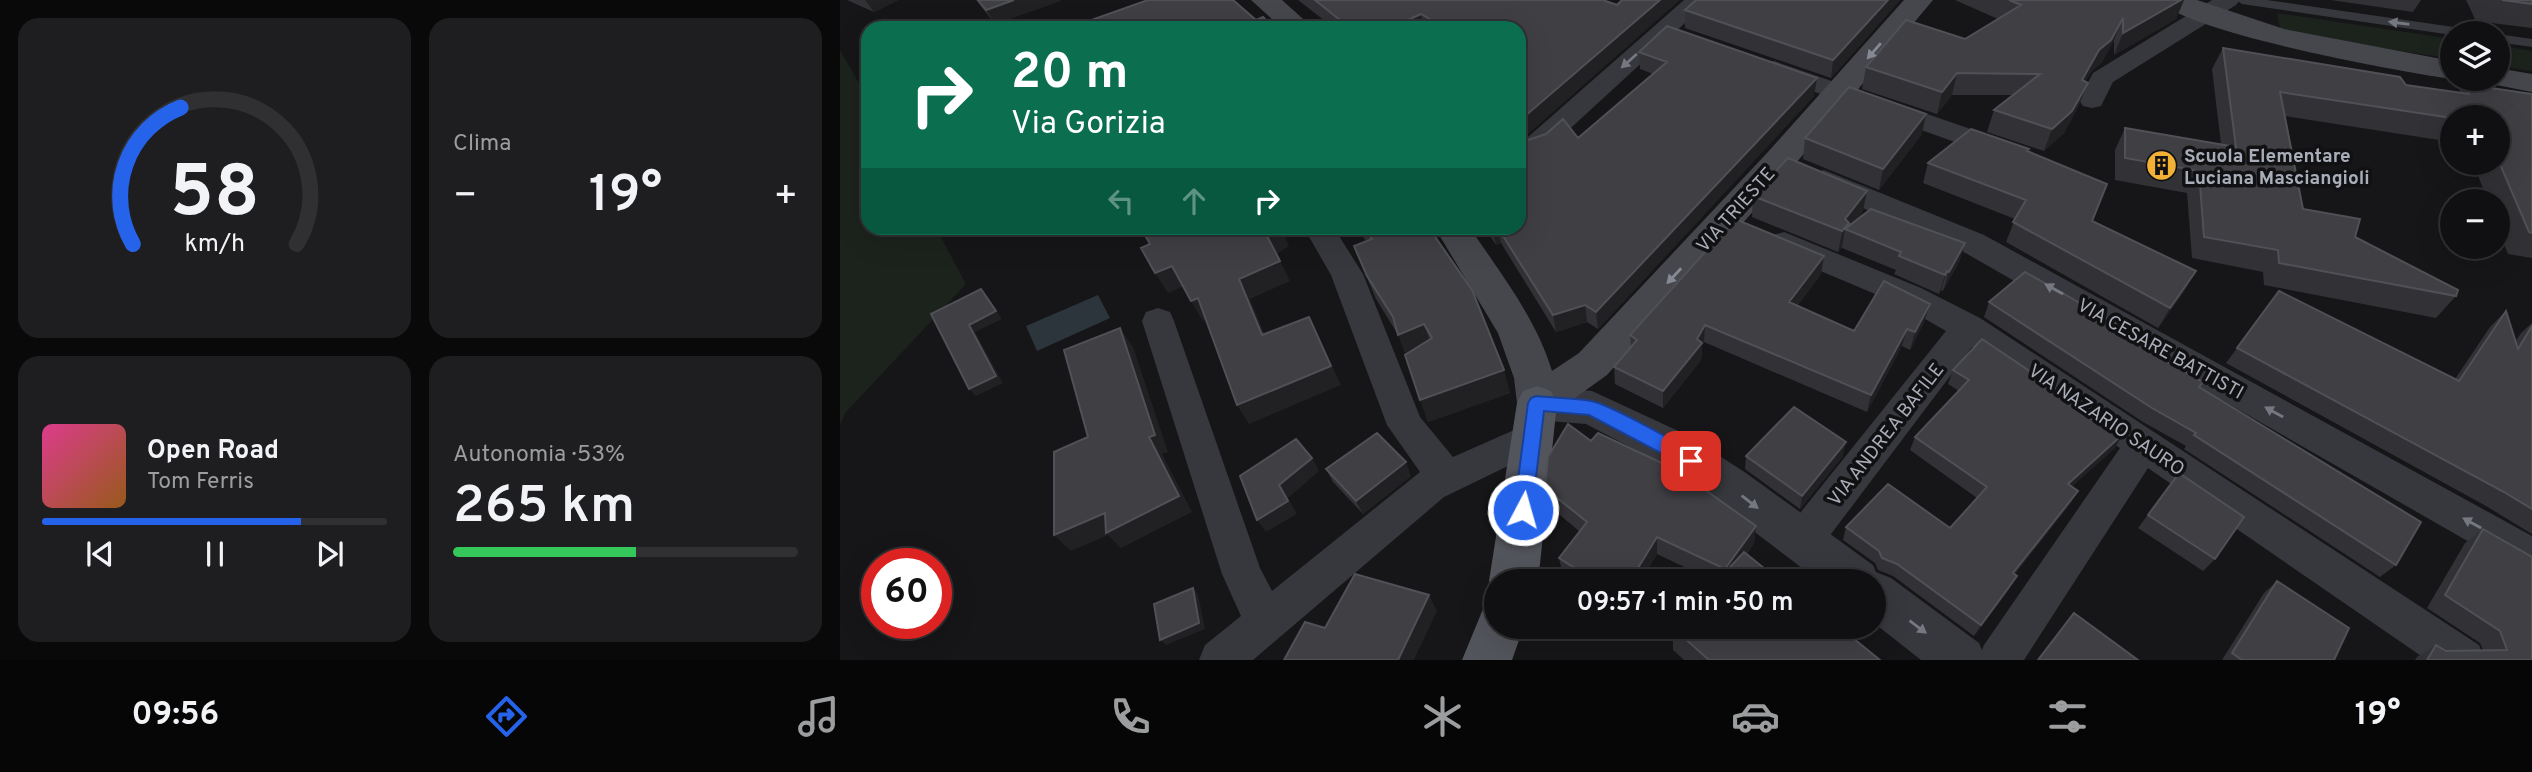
<!DOCTYPE html>
<html lang="it">
<meta charset="utf-8">
<style>
:root{--surface:#101012;--page:#1e1e20;--text:#f1f3f6;--muted:#9c9d9f;--line:#303032;--accent:#2563eb}
body{margin:0;font-family:Overpass,sans-serif;background:var(--page);color:var(--text);height:100vh;display:flex;flex-direction:column;font-size:26px;white-space:nowrap}
*{box-sizing:border-box;margin:0}
p{font-size:23px;color:var(--muted)}
.icon{flex:none;width:38px;height:38px;fill:none;stroke:currentColor;stroke-width:2;stroke-linecap:round;stroke-linejoin:round}
.map{position:relative;flex:1;overflow:hidden}
.details{display:flex;flex-direction:column;gap:18px;padding:18px;background:#09090a;width:840px}
.details>*{flex:none}
.banner{position:absolute;left:21px;top:21px;width:665px;height:214px;border-radius:21px;box-shadow:0 7px 28px #0002,0 0 0 2px var(--line);background:#0b6e4f;color:#fff;overflow:hidden}
.controls{position:absolute;left:1600px;top:21px;display:grid;gap:14px}
.controls a{display:grid;place-items:center;width:70px;height:70px;border-radius:50%;background:var(--surface);box-shadow:0 7px 28px #0002,0 0 0 2px var(--line);font-size:35px}
.speed{position:absolute;left:21px;top:548px;display:flex;gap:14px;font-size:35px;font-weight:700;text-align:center}
.speed>*{display:grid;place-content:center;width:91px;height:91px;border-radius:50%;background:var(--surface);box-shadow:0 7px 28px #0002,0 0 0 2px var(--line);line-height:1}
.speed .limit{border:10px solid #d22;background:#fff;color:#111}
.pin{position:absolute;display:grid;place-items:center;width:60px;height:60px;color:#fff;margin:-30px;border-radius:14px;box-shadow:0 4px 10px #0006}
.me{position:absolute;width:77px;margin:-38px;rotate:6deg;stroke-linejoin:round;filter:drop-shadow(0 0 5px #0008)}
.turn{display:flex;align-items:center;gap:24px;height:147px;padding:0 35px;font-size:32px}
.turn .icon{width:91px;height:91px;stroke-width:2.5}
.turn b{display:block;font-size:49px;line-height:60px}
.lanes{display:flex;align-items:center;height:66px;padding:0 35px;background:#0003;justify-content:center;gap:35px;direction:ltr}
.lanes .off{opacity:.35}
.big{font-size:52px;font-weight:600;line-height:1.1}
.details .card{flex:1;display:flex;flex-direction:column;justify-content:center;gap:10px;min-width:0;padding:0 24px;border-radius:21px;background:var(--page)}
.details .dial{align-items:center;gap:0}
.dial svg{height:182px;overflow:visible;fill:none;stroke:var(--line);stroke-width:7;stroke-linecap:round;text-anchor:middle}
.dial text{fill:var(--text);stroke:none}
.song{display:flex;align-items:center;gap:21px}
.cover{width:84px;height:84px;border-radius:10px;background:linear-gradient(135deg,hsl(330 70% 55%),hsl(30 70% 35%))}
.played{height:7px;border-radius:4px;background:linear-gradient(90deg,var(--accent) 75%,var(--line) 75%)}
.keys{display:flex;justify-content:space-around;direction:ltr}
.heat{display:flex;justify-content:space-between;align-items:center;font-size:38px;direction:ltr}
.charge{height:10px;border-radius:5px;background:linear-gradient(90deg,#34c759 53%,var(--line) 0)}
.details .tiles{flex:1;display:grid;gap:18px;grid-template-columns:repeat(2,1fr)}
.trip{position:absolute;left:644px;top:569px;width:402px;height:70px;border-radius:35px;background:var(--surface);box-shadow:0 7px 28px #0002,0 0 0 2px var(--line);font-weight:600;line-height:70px;text-align:center}
.tabs{display:flex;height:112px;justify-content:space-around;align-items:center;background:#060607;color:var(--muted)}
.tabs .icon{width:49px;height:49px}
.tabs .on{color:var(--accent)}
.tabs b{font-size:32px;color:var(--text)}
main{display:flex;flex:1;min-height:0}
.map>svg:first-child{display:block}
.green{fill:#1c231d}
.water{fill:#2c353c}
.lines{fill:none;stroke-linecap:round;stroke-linejoin:round}
.service{fill:#37383d;fill-rule:evenodd}
.minor{fill:#37383d;fill-rule:evenodd}
.tertiary{fill:#37383d;fill-rule:evenodd}
.secondary{fill:#45474d;fill-rule:evenodd}
.primary{fill:#53555c;fill-rule:evenodd}
.wall{fill:#323236}
.shaded-wall{fill:#212124}
.building{fill:#3f3f44;stroke:#4f5156;stroke-width:2}
.oneway{fill:#757881}
.oneway2{fill:#858993}
.route{fill:#2563eb;stroke:#184099;stroke-width:2}
.labels{text-anchor:middle;stroke-width:7;stroke-linejoin:round;paint-order:stroke}
.poi-label{font-size:19px;font-weight:bold;fill:#a8adb8;stroke:#111113;text-anchor:start}
.street-label{font-size:19px;fill:#a8adb8;stroke:#111113}
</style>
<main>
<section class="details">
<div class="tiles">
<div class="card dial"><svg viewBox="0 0 100 80">
<path d="M14 69A42 42 0 1 1 86 69"/>
<path d="M14 69A42 42 0 0 1 35 9" stroke="#2563eb"/>
<text x="50" y="56" font-size="32" font-weight="700">58</text>
<text x="50" y="72" font-size="11">km/h</text>
</svg></div>
<div class="card"><p>Clima</p>
<div class="heat"><a>−</a><b class="big">19°</b><a>+</a></div>
</div>
<div class="card">
<div class="song"><i class="cover"></i><div><b>Open Road</b><p>Tom Ferris</p></div></div>
<div class="played"></div>
<div class="keys"><svg class="icon" aria-label="previous" viewBox="0 0 24 24"><path d="M18 5L8 12l10 7zM5 5v14"/></svg><svg class="icon" aria-label="pause" viewBox="0 0 24 24"><path d="M8 5v14M16 5v14"/></svg><svg class="icon" aria-label="next" viewBox="0 0 24 24"><path d="M6 5l10 7-10 7zM19 5v14"/></svg></div>
</div>
<div class="card"><p>Autonomia · 53%</p><b class="big">265 km</b><div class="charge"></div></div>
</div>
</section>
<div class="map">
<svg width="1692" height="660" viewBox="0 0 1692 660">
<rect width="100%" height="100%" fill="#161618"/>
<!-- green -->
<path class="green" d="M1437,13L1612,39V59L1441,32Z
M1657,45L1692,51V71L1657,66Z
M0,50L28,99V228H96L126,284L6,412L0,425Z"/>
<!-- water -->
<path class="water" d="M258,295L270,318L197,351L186,326Z"/>
<g class="lines">
<!-- service -->
<path class="service" d="M1396,0H1427L1627,29L1633,33L1612,35L1402,4Z
M1657,34L1692,39V47L1657,42Z"/>
<!-- minor -->
<path class="minor" d="M844,0H870L708,149L679,160V141L688,137Z
M1372,0H1400L1396,5L1273,82L1261,106L1252,108L1243,106L1239,100L1253,73Z
M934,61L1174,144L1178,150L1174,156L1164,159L1154,156L925,74L921,69L925,64Z
M984,170L1144,235L1692,536V575L1678,570L1122,251L974,187L970,180L974,173Z
M464,228H494L523,274L580,417L613,457L692,422L705,426L710,437L705,448L604,497L413,660H359L365,645L401,616L382,574L302,321L306,312L318,308L330,312L334,321L420,568L432,591L580,472L547,425L491,275Z
M944,232L1081,288L1140,318L1639,645L1645,660H1587L1308,468L1184,660H1138L1144,645L1280,448L1132,347L976,554L962,559L948,554L942,541L948,528L1106,331L1059,304L933,251L929,243L933,235Z"/>
<!-- tertiary -->
<path class="tertiary" d="M697,386L752,391L847,435L906,473L1033,565L1036,572L1051,578L1139,643L1146,660H1081L1034,623V581H979L874,501L817,461L746,424L697,420L683,415L677,403L683,391Z"/>
<!-- secondary -->
<path class="secondary" d="M411,0H442L473,28H442Z
M1064,0H1093L951,169L767,375L711,415L697,420L683,415L677,403L674,378L658,333L595,228H630C661,274 696,318 712,371L739,353L927,153Z
M1319,0H1357L1444,29L1612,61L1613,79C1566,73 1342,32 1319,0Z
M1657,68L1692,74V92L1646,83L1643,79H1657Z"/>
<!-- primary -->
<path class="primary" d="M697,386L711,391L717,403L700,564L697,581H656V596L649,581L677,403L683,391Z
M656,604V626H684L672,660H622L643,609Z"/>
</g>
<!-- wall -->
<path class="wall" d="M7,0H58L34,12Z
M136,0H220V1L155,24Z
M458,0H763L687,135L679,138V28H494Z
M856,0H1060L991,78L845,28V10Z
M1115,0H1344L1336,19L1274,55V40L1262,62L1251,72L1245,81L1239,105L1224,133L1204,151L1147,132L1154,110L1172,95H1112L1097,114L1022,89L1026,67L1125,39L1158,19Z
M1491,0H1581L1573,12Z
M1626,0H1692V28L1636,21Z
M1383,48L1566,85L1618,93L1624,84L1692,94V258L1668,254L1657,226V201H1648L1633,163H1657V117H1612V142L1445,116L1463,209L1515,237L1616,296L1596,318L1424,285L1423,272L1352,258L1347,193L1275,180V150L1285,128L1381,144L1372,69Z
M799,52L974,96L758,329L747,322L716,332L661,243L656,245L645,228H679L738,138L813,74L800,69Z
M1082,134L1039,190L963,159L965,138Z
M1188,152L1252,221L1344,292L1318,328L1166,242L1175,219L1083,183L1088,163Z
M913,196L1023,211L1015,222L1125,243L1119,262L1103,291L1101,290L1099,294L1054,274L1056,270L1002,248V247L998,252L912,217Z
M517,228H589L670,393L588,422L560,338L536,299L514,246L526,241Z
M981,274L957,306L1014,331L1090,304L1084,322L1070,350L1062,346L1027,412L864,342L862,347L861,360L823,408L775,384L774,367L791,347L790,335Z
M1439,291L1615,379L1650,327L1666,311L1675,342L1681,333L1692,323V534L1646,506L1386,363Z
M1149,302L1303,349L1360,387L1556,565L1540,577L1344,449L1346,446L1303,422L1144,317Z
M1113,370L1275,448L1232,486L1238,491L1230,504L1175,574L1170,588L1134,636L1053,576L1038,570L1035,563L1003,540L1006,527L1110,528L1137,498L1070,450L1075,437L1119,391L1108,384Z
M751,441L916,526L914,543L907,554L940,581H874L817,554L801,581H733L723,575L719,558L739,531L709,506L705,488Z
M906,456H1003L960,509L905,469Z
M486,469L571,476L523,514L493,482Z
M1339,473L1375,559L1363,571L1298,528Z
M1643,529L1692,660H1575L1577,657L1596,645L1606,651L1643,650L1640,643L1587,608L1625,543Z
M1437,581L1494,660H1382L1424,593Z
M833,628L1040,660H844L833,650Z"/>
<!-- shaded-wall -->
<path class="shaded-wall" d="M25,0H58L34,12Z
M174,0H220V1L155,24L146,10Z
M820,0H840L687,135L679,138V119Z
M1048,0H1060L991,78L993,60Z
M1341,0H1344L1336,19L1274,55L1283,33Z
M581,14L584,28H551Z
M1283,18L1274,40L1262,62L1251,72L1233,102L1242,80L1259,50Z
M1117,73L1112,95L1097,114L1102,92Z
M977,78L974,96L758,329L756,312Z
M1248,83L1239,105L1224,133L1204,151L1212,129Z
M1086,114L1082,134L1039,190L1043,169Z
M1027,191L1023,211L1008,230L1005,229L1002,247L998,252L1005,219Z
M437,228H441L449,246L435,255L426,234Z
M652,228H658L661,243L656,245Z
M1125,243L1119,262L1103,291L1109,272Z
M984,256L981,274L946,320L949,302Z
M440,261L450,281L410,299L433,355L422,335L399,279Z
M332,266L344,286L328,293L315,273Z
M1107,271L1101,290L1099,294L1105,275Z
M1356,271L1344,292L1318,328L1330,308Z
M141,289L162,319L135,332L163,383L136,396L129,389V325Z
M358,298L370,318L363,321L351,301Z
M1090,304L1084,322L1070,350L1075,332Z
M745,305L747,322L716,332L713,315Z
M469,317L501,385L409,424L397,405Z
M584,324L592,347L567,357L558,335Z
M865,325L864,342L862,347L861,360L823,408V391L857,339Z
M280,328L293,347L328,452L322,454L352,512L281,548L268,535L231,551L214,535L309,437Z
M1067,329L1062,346L1027,412L1031,395Z
M664,370L670,393L588,422L580,400Z
M1283,434L1275,448L1221,497L1228,484Z
M1006,442L1003,456L960,509L962,496Z
M472,458L479,471L448,498L457,514L426,532L417,520L439,485Z
M566,462L571,476L523,514L516,501Z
M1238,491L1230,504L1166,585L1173,573Z
M916,526L914,543L888,581H885V569Z
M817,537V554L801,581H790Z
M1177,576L1170,588L1134,636L1141,625Z
M353,588L358,594L365,629L326,645L320,640Z
M589,595L597,611L574,660H558Z"/>
<!-- building -->
<path class="building" d="M138,0H174L146,10Z
M308,0H393L416,20L423,17L434,28H229Z
M475,0H763L777,5L782,0H820L684,117L679,119V28H605L581,14L551,28H510Z
M856,0H1048L993,60L845,10Z
M1169,0H1341L1283,33V18L1271,40L1259,50L1242,80L1248,83L1232,111L1212,129L1154,110L1200,74L1117,73L1102,92L1026,67L1066,20L1125,39L1181,5Z
M1662,0H1692V4Z
M827,26L977,78L756,312L745,305L713,315L658,228H679V143L706,134L723,119L738,138L827,62L799,52Z
M1383,48L1560,77L1566,85L1629,94L1624,84L1692,94V233L1689,232L1657,157V117L1612,118L1440,92L1463,209L1520,219L1515,237L1618,290L1616,296L1439,263L1438,250L1364,237L1359,171L1285,158V128L1396,147Z
M1009,87L1086,114L1043,169L965,138Z
M1131,129L1189,149L1187,151L1267,184L1252,221L1356,271L1330,308L1173,222L1186,200L1088,163Z
M948,158L1027,191L1005,219L1009,223L1002,231L913,196Z
M1031,209L1125,243L1109,272L1107,271L1105,275L1059,256L1061,252L1005,229Z
M895,219L984,256L949,302L1014,331L1044,281L1090,304L1075,332L1067,329L1031,395L865,325L857,339L862,343L823,391L774,367L797,340L790,335Z
M301,228H437L426,234L440,261L399,279L422,335L469,317L491,366L397,405L358,298L351,301L332,266L315,273L301,248L310,244Z
M524,228H589L632,290L664,370L580,400L565,355L592,338L584,324L558,335L553,317L527,276L514,246L532,239Z
M1185,272L1307,341L1302,348L1363,382L1359,387L1581,522L1556,565L1354,435L1356,433L1312,408L1149,302Z
M141,289L156,311L129,325L156,376L129,389L91,314Z
M1439,291L1619,381L1666,311L1678,349L1692,326V509L1664,492L1397,348Z
M280,328L315,435L309,437L339,496L266,533L265,513L214,535V452L248,437L224,350Z
M1142,339L1283,434L1228,484L1238,491L1173,573L1177,576L1141,625L1057,564L1042,558L1039,551L1006,527L1048,484L1110,528L1147,487L1075,437L1129,380L1113,370Z
M954,407L1006,442L962,496L906,456Z
M728,424L751,441L758,433L837,470L916,526L885,569L817,537L790,581H755L719,558L747,522L705,488L708,457Z
M537,433L566,462L516,501L486,469Z
M456,439L472,458L439,485L448,501L417,520L400,476Z
M1339,473L1404,517L1375,559L1308,515Z
M1643,529L1692,557V660H1587L1596,645L1606,651L1667,650L1660,631L1605,595Z
M904,552L940,581H877Z
M515,574L589,595L558,660H444L465,622L485,628Z
M1437,581L1509,628L1494,660H1402L1392,653Z
M353,588L359,623L320,640L314,604Z
M1234,613L1298,660H1198Z
M834,626H998L1040,660H869L833,628Z"/>
<!-- one-way arrows -->
<defs><path id="oneway-solid" d="M-6-.8H1V-3.2L6.5 0L1 3.2V.8H-6Z" transform="scale(1.75)"/></defs>
<g class="oneway">
<use href="#oneway-solid" transform="translate(1559 23) rotate(-172)"/>
<use href="#oneway-solid" transform="translate(789 61) rotate(138)"/>
<use href="#oneway-solid" transform="translate(1214 289) rotate(-151)"/>
<use href="#oneway-solid" transform="translate(1434 412) rotate(-151)"/>
<use href="#oneway-solid" transform="translate(910 502) rotate(38)"/>
<use href="#oneway-solid" transform="translate(1632 523) rotate(-151)"/>
<use href="#oneway-solid" transform="translate(1078 627) rotate(37)"/>
</g>
<g class="oneway2">
<use href="#oneway-solid" transform="translate(1034 51) rotate(131)"/>
<use href="#oneway-solid" transform="translate(834 276) rotate(133)"/>
</g>
<!-- route -->
<path class="route" d="M696,396C714,398 733,398 751,401C767,404 854,449 860,461L858,467L851,469L749,415L704,411L692,510L690,516L683,519L676,516L674,510L688,403L691,398Z"/>
<!-- icons -->
<defs>
<symbol id="building-disc" viewBox="-11 -11 22 22"><circle r="9.5" fill="#f2b134" stroke="#111113"/><path d="M-4-6H4V6H1V3H-1V6H-4ZM-2.5-4.3h1.7v1.8h-1.7ZM.8-4.3h1.7v1.8H.8ZM-2.5-1h1.7V.8h-1.7ZM.8-1h1.7V.8H.8Z" fill="#111"/></symbol>
</defs>
<g fill-rule="evenodd">
<use href="#building-disc" x="1304" y="148" width="35" height="35"/>
</g>
<g class="labels">
<!-- poi labels -->
<g class="poi-label">
<text x="1344" y="162">Scuola Elementare<tspan x="1344" dy="22">Luciana Masciangioli</tspan></text>
</g>
<!-- street labels -->
<g class="street-label">
<text transform="translate(895 209) rotate(-48)" y="7">VIA TRIESTE</text>
<text transform="translate(1321 348) rotate(29)" y="7">VIA CESARE BATTISTI</text>
<text transform="translate(1267 419) rotate(34)" y="7">VIA NAZARIO SAURO</text>
<text transform="translate(1045 434) rotate(-52)" y="7">VIA ANDREA BAFILE</text>
</g>
</g>
</svg>
<div class="controls">
<a><svg class="icon" aria-label="layers" viewBox="0 0 24 24"><path d="M12 4l9 5-9 5-9-5zM3 14l9 5 9-5"/></svg></a>
<a>+</a>
<a>−</a>
</div>
<div class="speed"><div class="limit">60</div></div>
<div class="pin" style="left:851px;top:461px;background:#d93025"><svg class="icon" aria-label="arrive" viewBox="0 0 24 24"><path d="M6 21V4h12l-3 4 3 4H6"/></svg></div>
<svg class="me" style="left:683px;top:510px" viewBox="-20 -20 40 40"><circle r="17" fill="#2563eb" stroke="#fff" stroke-width="3"/><path d="M0-11L8 9 0 5-8 9z" fill="#fff"/></svg>
<div class="trip">09:57 · 1 min · 50 m</div>
<div class="banner">
<div class="turn"><svg class="icon" aria-label="right" viewBox="0 0 24 24"><path d="M7 20v-9h11M14 6l5 5-5 5"/></svg><div><b>20 m</b>Via Gorizia</div></div>
<div class="lanes"><svg class="icon off" aria-label="left" viewBox="0 0 24 24"><path d="M17 20v-9H6M10 6l-5 5 5 5"/></svg><svg class="icon off" aria-label="ahead" viewBox="0 0 24 24"><path d="M12 20V5M6 11l6-6 6 6"/></svg><svg class="icon" aria-label="right" viewBox="0 0 24 24"><path d="M7 20v-9h11M14 6l5 5-5 5"/></svg></div>
</div>
</div>
</main>
<nav class="tabs">
<b>09:56</b>
<svg class="icon on" aria-label="directions" viewBox="0 0 24 24"><path d="M12 3l9 9-9 9-9-9zM9 14v-3h6M13 9l2 2-2 2"/></svg>
<svg class="icon" aria-label="music" viewBox="0 0 24 24"><path d="M9 18V5l10-2v13"/><circle cx="6" cy="18" r="3"/><circle cx="16" cy="16" r="3"/></svg>
<svg class="icon" aria-label="phone" viewBox="0 0 24 24"><path d="M5 4h4l2 5-3 2q2 4 5 5l2-3 5 2v4C11 20 4 13 5 4z"/></svg>
<svg class="icon" aria-label="climate" viewBox="0 0 24 24"><path d="M12 3v18M4 7l16 10M4 17L20 7"/></svg>
<svg class="icon" aria-label="car" viewBox="0 0 24 24"><path d="M5 17H2v-5l4-1 3-4h7l3 4 3 1v5h-3M9 17h6M6 11h13"/><circle cx="7" cy="17" r="2"/><circle cx="17" cy="17" r="2"/></svg>
<svg class="icon" aria-label="filters" viewBox="0 0 24 24"><path d="M4 7h16M4 17h16"/><circle cx="9" cy="7" r="2"/><circle cx="15" cy="17" r="2"/></svg>
<b>19°</b>
</nav>
